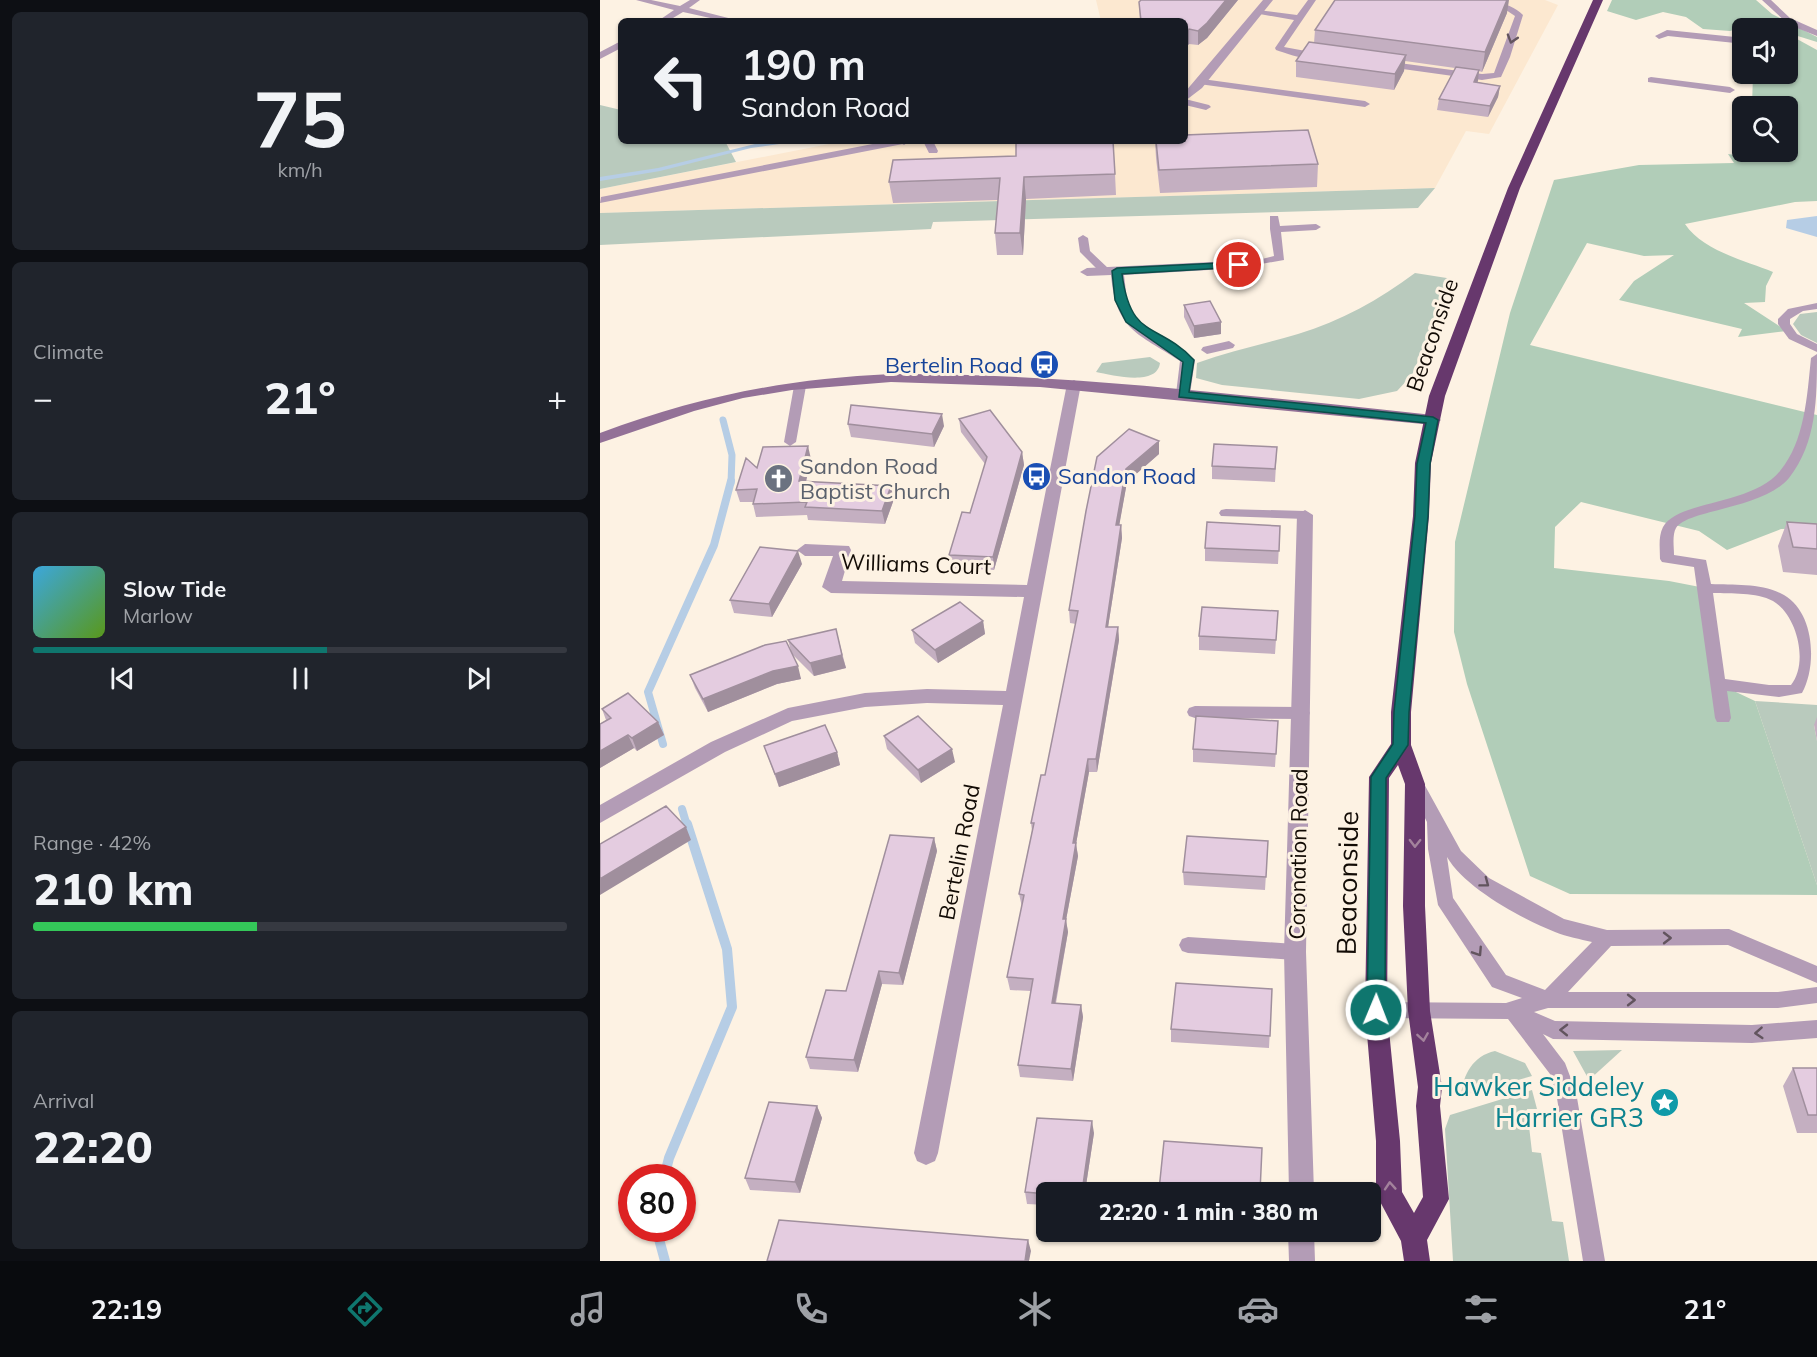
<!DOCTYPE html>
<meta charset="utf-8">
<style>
:root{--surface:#171b24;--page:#20242c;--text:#f1f3f6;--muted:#9ea1a6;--line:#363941;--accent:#0f766e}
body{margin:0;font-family:Mulish,sans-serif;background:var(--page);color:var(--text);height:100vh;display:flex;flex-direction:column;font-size:22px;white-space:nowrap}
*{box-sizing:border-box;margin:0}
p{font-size:20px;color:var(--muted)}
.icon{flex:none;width:33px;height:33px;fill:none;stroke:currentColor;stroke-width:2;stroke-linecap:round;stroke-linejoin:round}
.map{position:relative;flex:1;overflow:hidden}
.panel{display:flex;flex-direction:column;gap:12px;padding:12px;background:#0d0f14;width:600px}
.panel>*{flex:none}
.top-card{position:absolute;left:18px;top:18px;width:570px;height:126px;border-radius:9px;box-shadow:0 2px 4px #0004;background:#171b24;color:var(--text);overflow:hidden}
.controls{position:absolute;left:1132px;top:18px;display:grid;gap:12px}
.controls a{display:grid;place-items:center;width:66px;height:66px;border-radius:9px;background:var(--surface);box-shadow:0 2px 4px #0004;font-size:30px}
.speed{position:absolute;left:18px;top:1164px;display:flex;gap:12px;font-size:30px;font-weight:700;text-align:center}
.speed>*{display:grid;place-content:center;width:78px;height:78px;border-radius:50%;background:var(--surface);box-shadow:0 2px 4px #0004;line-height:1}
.speed .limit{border:9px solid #d22;background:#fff;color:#111}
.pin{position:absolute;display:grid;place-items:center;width:51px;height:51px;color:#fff;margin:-26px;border:3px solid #fff;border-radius:50%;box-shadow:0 2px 6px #0007}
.me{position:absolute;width:66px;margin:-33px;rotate:1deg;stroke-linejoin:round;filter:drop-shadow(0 0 4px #0008)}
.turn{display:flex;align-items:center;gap:21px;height:126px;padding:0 24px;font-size:27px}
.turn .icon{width:78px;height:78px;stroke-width:2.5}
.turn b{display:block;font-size:42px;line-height:51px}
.big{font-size:45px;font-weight:800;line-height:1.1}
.panel .tile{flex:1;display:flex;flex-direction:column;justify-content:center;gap:9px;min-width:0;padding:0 21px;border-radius:9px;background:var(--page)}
.panel .dial{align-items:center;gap:0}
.dial b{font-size:78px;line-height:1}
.song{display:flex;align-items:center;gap:18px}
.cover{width:72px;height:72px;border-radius:9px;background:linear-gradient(135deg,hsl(200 70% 55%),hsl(90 70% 35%))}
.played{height:6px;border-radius:3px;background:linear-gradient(90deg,var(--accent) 55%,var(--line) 55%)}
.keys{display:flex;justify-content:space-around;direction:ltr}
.heat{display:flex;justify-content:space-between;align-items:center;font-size:33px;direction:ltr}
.charge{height:9px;border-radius:4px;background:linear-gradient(90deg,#34c759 42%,var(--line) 0)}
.trip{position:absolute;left:436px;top:1182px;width:345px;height:60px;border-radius:9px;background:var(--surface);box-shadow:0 2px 4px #0004;font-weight:800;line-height:60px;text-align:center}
.dock{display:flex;height:96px;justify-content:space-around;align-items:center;background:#090b0e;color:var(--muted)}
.dock .icon{width:42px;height:42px}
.dock .on{color:var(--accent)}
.dock b{font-size:27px;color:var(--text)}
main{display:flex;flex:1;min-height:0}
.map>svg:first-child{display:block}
.built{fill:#fce8d0}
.green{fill:#b9cabd}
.forest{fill:#b1cdb8}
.water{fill:#b6cde5}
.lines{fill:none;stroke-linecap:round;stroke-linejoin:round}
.stream-far2{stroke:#b6cde5;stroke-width:7}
.stream-far1{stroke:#b6cde5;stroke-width:8}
.stream{stroke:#b6cde5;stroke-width:10}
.lane{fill:#b39cb6;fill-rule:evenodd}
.street{fill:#b39cb6;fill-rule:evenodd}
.secondary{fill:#937197;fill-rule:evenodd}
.highway{fill:#67386d;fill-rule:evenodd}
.wall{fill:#c4afc1}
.shaded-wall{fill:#a08f9d}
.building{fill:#e4cce0;stroke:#a08f9d;stroke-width:1.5}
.oneway{stroke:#62545e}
.oneway2{stroke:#a3829c}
.route{fill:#0f766e;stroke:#0a4d48;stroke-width:1.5}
.labels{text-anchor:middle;stroke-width:6;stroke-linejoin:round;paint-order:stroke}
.street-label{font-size:22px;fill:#120b05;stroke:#fdf2e3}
.transit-label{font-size:22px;fill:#164399;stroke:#fdf2e3;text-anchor:end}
.worship-label{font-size:22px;fill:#5b616d;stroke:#fdf2e3;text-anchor:start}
.near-street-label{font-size:27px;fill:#120b05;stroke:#fdf2e3}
.near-culture-label{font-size:27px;fill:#0d838f;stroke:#fdf2e3;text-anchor:end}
</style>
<main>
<section class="panel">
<div class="tile dial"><b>75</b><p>km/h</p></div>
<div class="tile"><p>Climate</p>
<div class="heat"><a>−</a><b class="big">21°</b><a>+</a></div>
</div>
<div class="tile">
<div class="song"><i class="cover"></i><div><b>Slow Tide</b><p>Marlow</p></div></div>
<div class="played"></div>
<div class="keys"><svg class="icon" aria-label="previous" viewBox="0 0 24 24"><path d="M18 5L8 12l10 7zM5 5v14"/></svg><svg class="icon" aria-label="pause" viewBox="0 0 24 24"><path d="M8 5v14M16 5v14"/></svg><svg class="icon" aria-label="next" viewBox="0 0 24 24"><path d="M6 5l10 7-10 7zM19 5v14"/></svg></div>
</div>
<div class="tile"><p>Range · 42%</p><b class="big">210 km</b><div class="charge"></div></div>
<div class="tile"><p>Arrival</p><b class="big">22:20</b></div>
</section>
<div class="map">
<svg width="1217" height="1261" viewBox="0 0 1217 1261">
<rect width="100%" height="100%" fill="#fdf2e3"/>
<!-- built -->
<path class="built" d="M496,0H945L958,5L889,134L866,131L835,188L0,213V189L244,141H585V21H501Z"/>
<!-- green -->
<path class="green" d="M0,105L21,110V141H125L136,162L0,189Z
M835,188L818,208L333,222L331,229L0,245V213Z
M815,273L853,279L812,375L797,391L759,399L622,385L596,378L597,363C630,351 664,344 698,334C741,321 779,300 815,273Z
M1217,312V343L1201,335L1193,324L1200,314Z
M550,357L560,363C557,387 512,375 496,372L502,363Z
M1155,701L1217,705V725H1214L1217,741V885Z
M1022,1050L989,1080L973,1051Z
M895,1051L925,1063L932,1076L861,1096C863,1074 873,1056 895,1051Z
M932,1090L937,1109H927L932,1152L941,1153L952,1221L963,1222L969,1261H853L845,1129L850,1115Z"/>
<!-- forest -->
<path class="forest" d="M1012,0H1156L1172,14L1217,37V42L1188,33V28H1174L1158,23L1130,31L1103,29L1086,17L1063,12L1036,20L1007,11Z
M1188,38L1197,39L1217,50V201L1195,202L1085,224C1103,251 1144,260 1173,272L1166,286L1165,302L1144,303L1187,331L1138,337L1142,329L1019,300L1034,281L1074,255L1044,256L987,243L930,345L1217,415V528L1181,529L1127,550L1099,531L981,502L955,527L954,568L1069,581L1105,588L1119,684L1155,701L1217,885V895L970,894L930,876L867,684L854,632L855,542L910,313L954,180L1039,165L1134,163L1128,154L1148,157L1149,152H1188V106H1152L1153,74H1188Z"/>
<!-- water -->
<path class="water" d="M167,141H200L151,148L60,171L0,181V177L6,176L58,168Z
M1217,216V237L1186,228L1187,220Z"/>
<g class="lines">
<!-- stream-far2 -->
<path class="stream-far2" d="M123,420L132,455L131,483"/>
<!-- stream-far1 -->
<path class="stream-far1" d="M63,744L48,692L114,545L131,481
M82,809L87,826"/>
<!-- stream -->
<path class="stream" d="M64,1178L69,1158L132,1007L127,949L87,824
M56,1228L65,1261"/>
<!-- lane -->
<path class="lane" d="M36,0H51L80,6L90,0H100L89,8L140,21H124L83,12L68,21H58L74,10Z
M708,0H716L684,47L722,54L723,56C712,63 688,54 676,50L675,48L694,20L654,13L658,10L697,15Z
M863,0C883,0 908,0 923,15L910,57L901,77L882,80L781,66V62L784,61L882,74L894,73L915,16L906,10Z
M1162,0H1171L1190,18L1217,30V36L1197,28L1141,30L1140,28L1144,25L1187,23Z
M1067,30L1135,37L1139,40L1135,43L1068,36L1059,39L1055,36Z
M21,41V48L0,59V52Z
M1051,77L1130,87L1135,90L1130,93L1048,82V78Z
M602,79L765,101L770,104L765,107L599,84V80Z
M585,99L609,105L611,107L606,110L585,105Z
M288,141H308L303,144L0,203L1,197Z
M323,141H333L338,151L337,153H329Z
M670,216H678L680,226L716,224L721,227L716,230L681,232L684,260L650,266V262L674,256L670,229Z
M483,235L488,238L490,251L509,269V273H501L480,252L478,238Z
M1217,303V309L1203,311L1190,319V324L1197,334L1217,344V352L1189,339L1178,324V319L1188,309Z
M629,341L635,345L633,348L607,354L601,350L603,347Z
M1217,354C1217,398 1217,442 1189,478C1162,510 1088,509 1076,528C1072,535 1074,547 1074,555L1106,560L1111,584C1134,585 1163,583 1184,595C1215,613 1217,666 1202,693L1179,697L1127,691L1131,718L1129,722H1117L1115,718L1094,567L1062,562L1060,559C1060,549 1058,537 1063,527C1078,500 1151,506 1180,471C1205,441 1207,396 1211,358ZM1113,593C1131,594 1156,592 1173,601C1197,615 1209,663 1191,685H1169L1125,679Z
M200,382L206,386L196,442L190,446L184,442L194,386Z
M626,509L705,511L712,515L705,519L621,516L619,513L621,510Z
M595,706L702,707L708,709L710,713L708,717L702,719L595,718L589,716L587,712L589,708Z
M817,781L823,782L861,851L889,878L964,919L1007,930L1129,929L1217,966V983L1128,945L1011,946L968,992H1178L1217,987V1003L1178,1008H948L934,1012L955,1021L1152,1025L1217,1020V1038L1152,1043L953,1039L943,1034L965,1063L976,1092L1005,1261H983L956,1092L950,1074L908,1019L776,1018L769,1016L766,1010L769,1004L776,1002L906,1003L922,998L892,987L838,905L828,849L827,822L809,787L811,782ZM847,857C865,888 922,919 955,932C967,937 980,939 992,942L945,990L906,975L853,898Z
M588,937L695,944L702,946L704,952L702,958L695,960L588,953L582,951L579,945L582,939Z"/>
<!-- street -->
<path class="street" d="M663,0H673L602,88L585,101V92Z
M297,141H310L304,145Z
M654,260L659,261V267L524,275L527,300L535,318L595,360L590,394L583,398L576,394L580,361C538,333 516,331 511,275L487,276L480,272L487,268Z
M474,380L481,384L338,1153L335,1161L326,1165L317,1161L314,1153L403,705L327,703L265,707L192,721L125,752L0,823V805L111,742L188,708L265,693L327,689L406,691L424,597L231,593L222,587L233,556H205L197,550L205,544L249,546L251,550L242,581L427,585L467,384Z
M705,510L713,515L706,952L714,1192H689L684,952L697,515Z
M688,1232H714L715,1261H689Z"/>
<!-- secondary -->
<path class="secondary" d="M291,374C460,373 629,394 796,411L833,415L841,420L833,425L440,387L291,382L192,390L143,398L94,411L0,443V433C100,396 185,379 291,374Z"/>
<!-- highway -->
<path class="highway" d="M993,0H1003L920,188L845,396L831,463L829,516L811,712V745L825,784V906L830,1011L842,1087L840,1106L849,1199L827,1240L830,1261H804L801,1241L776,1194V1141L765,1010L769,777L791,744V712L813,516L815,463L829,396L908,188ZM798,765L805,784L803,906L808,1011L818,1087L816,1106L823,1197L814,1213L802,1192L800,1141L787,1010L789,778Z"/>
</g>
<!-- wall -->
<path class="wall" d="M540,0H638L607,38L598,45L589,44L585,48V21H540L539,2L541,0Z
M907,13L882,72L879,71L877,82L900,86L898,97L888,117L837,110L839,99L855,68L805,61L804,71L794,90L696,77V61L714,43L715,30Z
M555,141H585L718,164L717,187L560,193L556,158Z
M515,174L516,195L426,199L423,255H397L395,233L398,200L293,203L289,182Z
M584,305L621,322V334L594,338L584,317Z
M359,419L422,452L424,465L394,570L351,568L349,555L370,513L385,464L361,432Z
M248,424L344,426L334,447L251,437Z
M559,441V454L527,482L519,525H521L522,538L508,627H518L519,640L497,772H489L476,844L478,856L466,920L468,932L456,1003L481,1005L483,1017L473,1081L420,1077L418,1065L431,991L410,990L407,977L422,907L419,894L432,831L431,823L445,775L476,624L470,623L469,610L486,511Z
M677,447L675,482L612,479V466Z
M211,459L206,482L291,486L294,499L285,524L208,520L207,515L156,517L153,504V502H140L136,490L157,468Z
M1187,522L1217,524V575L1183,572L1178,546Z
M680,526L678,564L605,561V548Z
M202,564L172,617L134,613L130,600Z
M678,611L675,654L599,650V636Z
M383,621L385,634L338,663L315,643L312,630Z
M236,629L246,668L214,676L192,654L201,679L177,684L108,712L95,688L90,675L191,651L188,640Z
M2,709L58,722L64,735L37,751L34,748L0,768V724L6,720Z
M1217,717V741L1214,725Z
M678,721L675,767L593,762V749Z
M284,736L355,762L321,783L287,749Z
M164,746L237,752L240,765L179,787Z
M334,838L337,851L303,985L282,984L258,1072L210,1069L206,1057L246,991Z
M668,841L665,890L584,885L583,872Z
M672,989L669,1048L571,1042V1029Z
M1193,1068H1217V1133H1197L1183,1086Z
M217,1106L222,1118L200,1193L150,1190L145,1178Z
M494,1133L485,1192H447V1205L427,1204L425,1192Z
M564,1141L660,1192H559Z"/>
<!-- shaded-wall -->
<path class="shaded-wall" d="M626,0H638L607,38L598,45V31Z
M907,0H909L907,13L882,72L885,52Z
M589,29V44L585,48V33Z
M806,55L804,71L794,90L795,74Z
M879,70L878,81L873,93L874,82Z
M900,86L898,97L888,117L890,106Z
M424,177L426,199L423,255L420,233Z
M621,322V334L594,338V326Z
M342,414L344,426L334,447L332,434Z
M559,441V454L527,482L517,538L516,525L526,469Z
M208,446L211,459L203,494L199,481Z
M422,452L424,465L394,570L393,557Z
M291,486L294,499L285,524L282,511Z
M521,525L522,538L506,640V627Z
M198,551L202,564L172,617L169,604Z
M383,621L385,634L338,663L335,650Z
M518,627L519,640L497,772L496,759Z
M242,655L246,668L214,676L210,663Z
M198,666L201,679L177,684L108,712L103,699L173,671Z
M58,722L64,735L37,751L32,738Z
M28,735L34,748L0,768V751Z
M352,749L355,762L321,783L318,770Z
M237,752L240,765L179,787L175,774Z
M488,759L489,772L476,844L478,856L466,920L468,932L453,1015L452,1003L473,843Z
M86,827L91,840L0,895V879Z
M334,838L337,851L303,985L299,973Z
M279,971L282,984L258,1072L254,1060Z
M481,1005L483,1017L473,1081L471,1069Z
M217,1106L222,1118L200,1193L195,1182Z
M492,1121L494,1133L485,1192H482Z
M428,1240L431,1251L429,1261H425Z"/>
<!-- building -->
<path class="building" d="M541,0H626L607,23L598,31L589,29L585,33V21H541L539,2Z
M735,0H907L885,52L715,30Z
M709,42L806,55L795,74L696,61Z
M856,67L879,70L874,82L900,86L890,106L839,99Z
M708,130L718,164L559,170L556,141H585V135Z
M416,141H513L515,174L424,177L420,233H395L400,178L289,182L293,160L416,156Z
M610,301L621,322L594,326L584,305Z
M251,405L342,414L332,434L248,424Z
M390,410L422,452L393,557L349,555L362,512L370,513L387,457L359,419Z
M529,429L559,441L526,469L516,525H521L506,627H518L496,759H488L473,843H476L463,919H466L452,1003L481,1005L471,1069L418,1065L433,979L407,977L424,895L419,894L434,823H431L441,775H445L478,611L469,610L486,511L497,457Z
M614,444L677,447L675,469L612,466Z
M208,446L199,481L291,486L282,511L205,507L207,502L153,504L157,489L136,490L146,458L157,468L163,447Z
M607,522L680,526L679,551L605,548Z
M1187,522L1217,524V549L1193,547Z
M160,547L198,551L169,604L130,600Z
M360,602L383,621L335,650L312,630Z
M602,607L678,611L676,640L599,636Z
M236,629L242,655L210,663L188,640Z
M186,641L198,666L173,671L103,699L90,675L165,645Z
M28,693L58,722L32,738L28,735L0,751V724L11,718L2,709Z
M318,716L352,749L318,770L284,736Z
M596,716L678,721L676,754L593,749Z
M225,725L237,752L175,774L164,746Z
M66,806L86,827L0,879V844Z
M290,835L334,838L299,973L279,971L254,1060L206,1057L226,990L246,991Z
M587,836L668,841L666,877L583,872Z
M576,983L672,989L670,1036L571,1029Z
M1193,1068H1217V1115H1208Z
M169,1102L217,1106L195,1182L145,1178Z
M437,1118L492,1121L482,1192H447V1194L425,1192Z
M564,1141L662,1148L660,1192H584L559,1190Z
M179,1220L428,1240L425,1261H167Z"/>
<!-- one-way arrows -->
<defs><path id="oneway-chevron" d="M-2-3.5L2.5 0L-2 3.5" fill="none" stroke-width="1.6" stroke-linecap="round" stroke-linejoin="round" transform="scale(1.5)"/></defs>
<g class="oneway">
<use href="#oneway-chevron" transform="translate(912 39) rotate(107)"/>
<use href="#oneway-chevron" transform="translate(885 883) rotate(37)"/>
<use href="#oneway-chevron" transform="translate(1067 938)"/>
<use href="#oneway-chevron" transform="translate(878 952) rotate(57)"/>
<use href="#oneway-chevron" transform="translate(1031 1000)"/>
<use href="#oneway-chevron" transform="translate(964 1030) rotate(-179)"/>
<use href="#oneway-chevron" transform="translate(1159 1033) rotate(176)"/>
</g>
<g class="oneway2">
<use href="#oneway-chevron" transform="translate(815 843) rotate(91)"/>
<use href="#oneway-chevron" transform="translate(823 1037) rotate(81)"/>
<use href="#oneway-chevron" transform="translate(790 1186) rotate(-94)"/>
</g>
<!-- route -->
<path class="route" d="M639,262L644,265L642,267L522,274C531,341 557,321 594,360L589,392L833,417L838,420L830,464L828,516L809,712L808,745L786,778L785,1010L782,1015L776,1017L770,1015L767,1010L771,777L793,744L794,712L815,516L817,464L826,423L579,397L583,362L526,322L515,300L512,271L517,268Z"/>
<!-- icons -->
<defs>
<symbol id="bus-disc" viewBox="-11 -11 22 22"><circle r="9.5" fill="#1a4fb4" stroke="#fdf2e3"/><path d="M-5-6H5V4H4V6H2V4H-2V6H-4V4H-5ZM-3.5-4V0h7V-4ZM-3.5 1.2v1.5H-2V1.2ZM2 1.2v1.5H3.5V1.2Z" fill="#fff"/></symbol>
<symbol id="church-disc" viewBox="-11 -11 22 22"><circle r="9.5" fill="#6b7280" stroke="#fdf2e3"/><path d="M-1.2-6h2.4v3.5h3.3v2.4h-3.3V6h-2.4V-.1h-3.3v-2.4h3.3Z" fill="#fff"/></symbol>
<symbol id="sight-disc" viewBox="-11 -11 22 22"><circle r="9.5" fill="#0f9aa8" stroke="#fdf2e3"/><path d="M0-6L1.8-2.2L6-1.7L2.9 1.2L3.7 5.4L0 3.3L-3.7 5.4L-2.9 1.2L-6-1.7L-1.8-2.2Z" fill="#fff"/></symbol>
</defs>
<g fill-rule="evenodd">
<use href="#bus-disc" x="428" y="348" width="33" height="33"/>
<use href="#bus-disc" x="420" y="460" width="33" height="33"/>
<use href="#church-disc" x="162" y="462" width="33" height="33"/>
<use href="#sight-disc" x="1048" y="1086" width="33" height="33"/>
</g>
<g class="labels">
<!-- street labels -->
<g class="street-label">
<text transform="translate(832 335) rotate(-71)" y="8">Beaconside</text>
<text transform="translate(316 564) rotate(2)" y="8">Williams Court</text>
<text transform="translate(359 852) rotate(-79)" y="8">Bertelin Road</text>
<text transform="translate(698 854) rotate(-89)" y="8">Coronation Road</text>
</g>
<!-- transit labels -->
<g class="transit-label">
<text x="423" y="373">Bertelin Road</text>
<text x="458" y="484" text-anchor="start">Sandon Road</text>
</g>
<!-- worship labels -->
<g class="worship-label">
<text x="200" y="474">Sandon Road<tspan x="200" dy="25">Baptist Church</tspan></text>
</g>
<!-- near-street labels -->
<g class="near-street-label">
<text transform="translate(748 883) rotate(-89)" y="9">Beaconside</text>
</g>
<!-- near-culture labels -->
<g class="near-culture-label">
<text x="1044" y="1096">Hawker Siddeley<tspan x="1044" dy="31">Harrier GR3</tspan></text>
</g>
</g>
</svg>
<div class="controls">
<a><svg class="icon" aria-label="sound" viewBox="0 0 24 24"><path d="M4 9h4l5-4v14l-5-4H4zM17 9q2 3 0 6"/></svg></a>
<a><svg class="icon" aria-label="search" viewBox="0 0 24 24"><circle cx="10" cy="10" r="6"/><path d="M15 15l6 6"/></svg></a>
</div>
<div class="speed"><div class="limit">80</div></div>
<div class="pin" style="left:639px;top:265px;background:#d93025"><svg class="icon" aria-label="arrive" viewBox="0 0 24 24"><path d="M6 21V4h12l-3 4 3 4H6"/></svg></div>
<svg class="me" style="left:776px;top:1010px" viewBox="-20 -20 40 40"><circle r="17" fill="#0f766e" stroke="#fff" stroke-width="3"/><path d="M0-11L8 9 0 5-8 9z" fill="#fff"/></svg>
<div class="trip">22:20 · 1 min · 380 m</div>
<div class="top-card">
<div class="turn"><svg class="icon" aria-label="left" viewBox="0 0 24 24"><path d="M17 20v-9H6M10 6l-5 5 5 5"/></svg><div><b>190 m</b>Sandon Road</div></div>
</div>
</div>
</main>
<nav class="dock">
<b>22:19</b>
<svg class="icon on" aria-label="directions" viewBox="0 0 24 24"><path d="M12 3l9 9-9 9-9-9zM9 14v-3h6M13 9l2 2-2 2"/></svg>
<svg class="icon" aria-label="music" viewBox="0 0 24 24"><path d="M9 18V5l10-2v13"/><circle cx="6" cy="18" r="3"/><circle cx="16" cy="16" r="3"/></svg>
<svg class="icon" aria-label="phone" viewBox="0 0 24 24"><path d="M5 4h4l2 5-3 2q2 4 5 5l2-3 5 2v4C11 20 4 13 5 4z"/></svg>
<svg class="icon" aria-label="climate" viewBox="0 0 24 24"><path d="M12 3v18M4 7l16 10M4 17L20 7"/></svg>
<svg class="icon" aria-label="car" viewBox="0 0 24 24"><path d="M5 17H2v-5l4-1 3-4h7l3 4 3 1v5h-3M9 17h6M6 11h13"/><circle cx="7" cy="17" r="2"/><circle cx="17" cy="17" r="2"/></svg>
<svg class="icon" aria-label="filters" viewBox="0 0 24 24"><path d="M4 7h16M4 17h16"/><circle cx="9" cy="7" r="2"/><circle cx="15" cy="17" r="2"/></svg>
<b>21°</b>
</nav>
